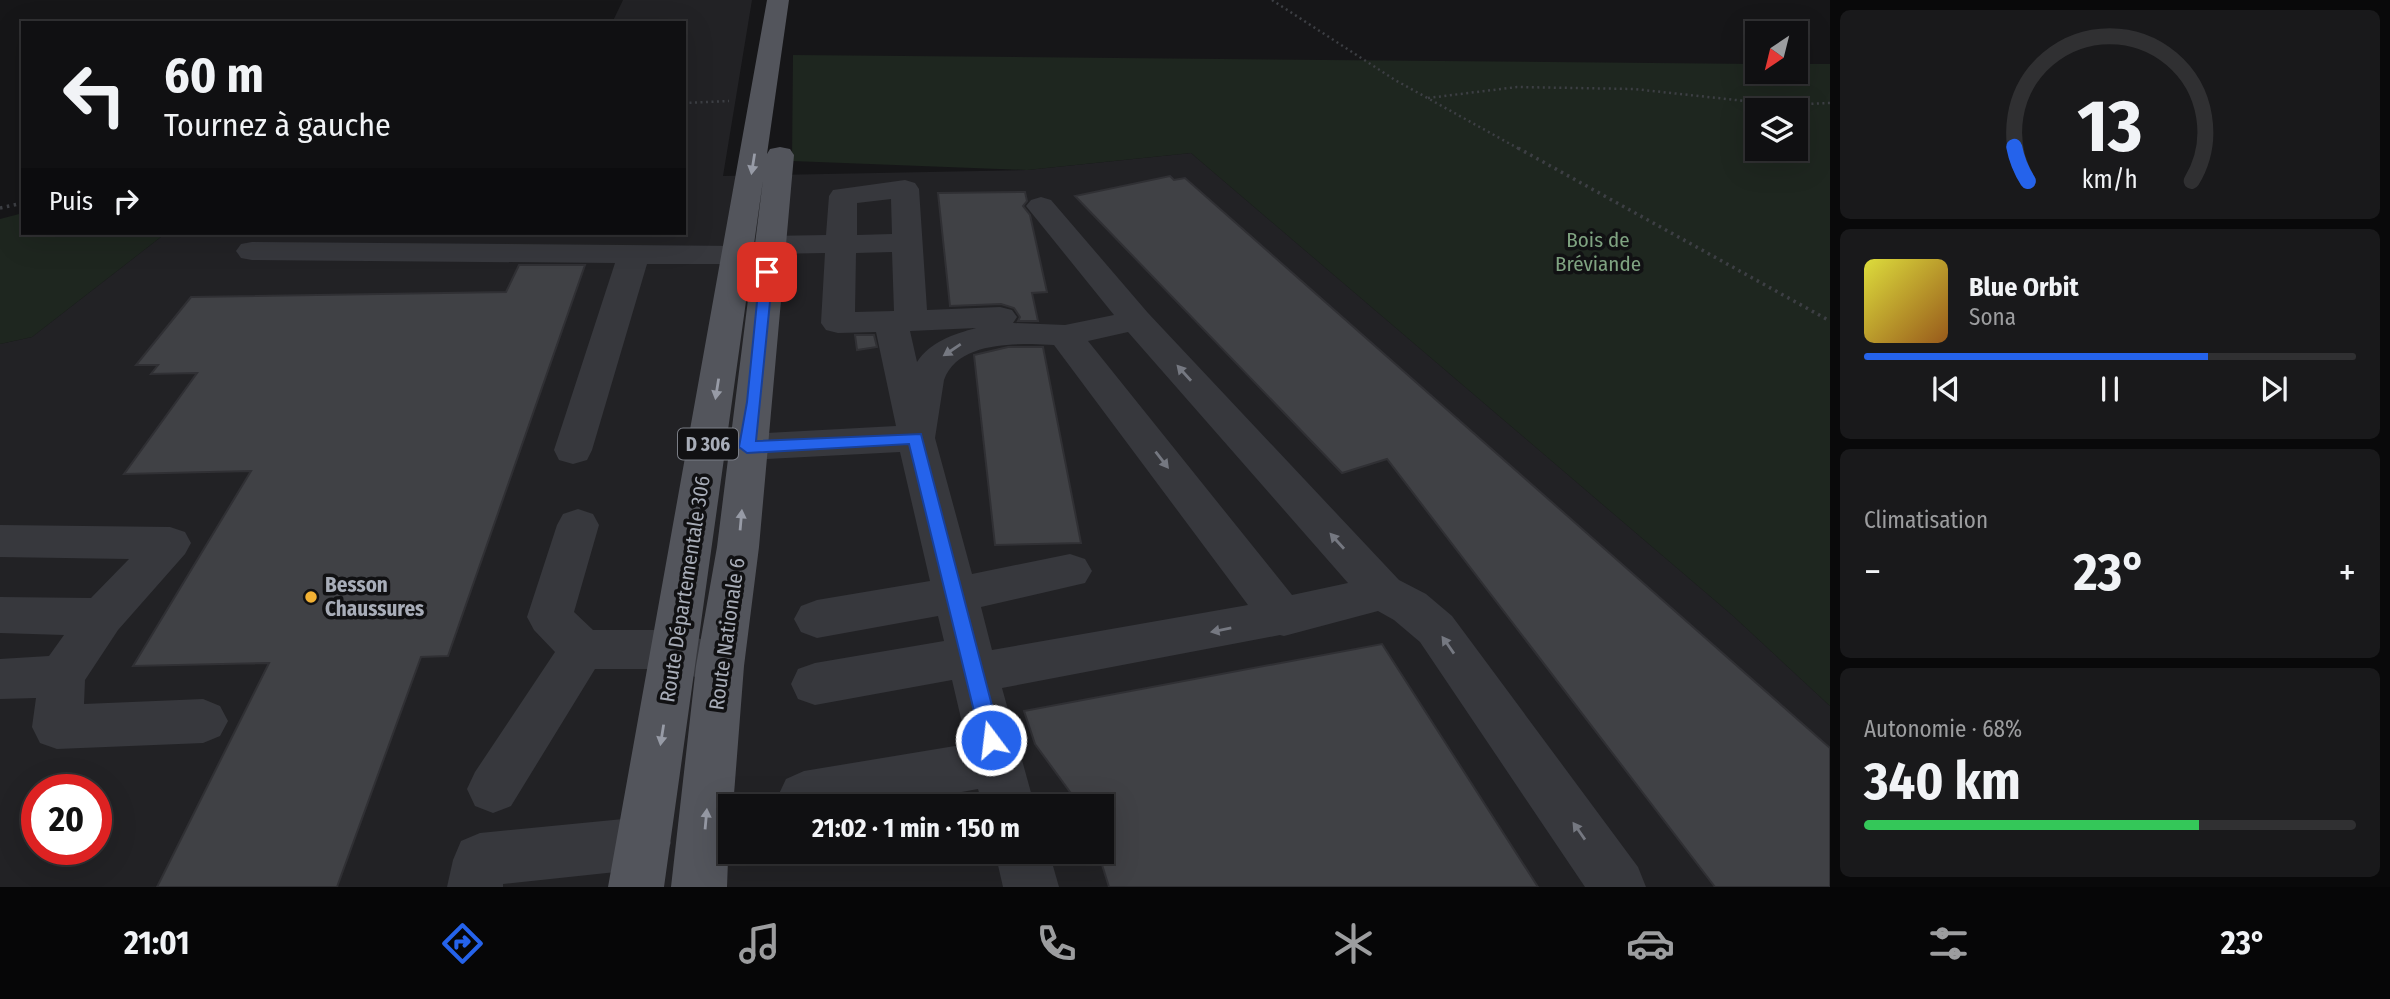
<!DOCTYPE html>
<html lang="fr">
<meta charset="utf-8">
<style>
:root{--surface:#101012;--page:#19191b;--text:#f1f3f6;--muted:#9c9d9f;--line:#303032;--accent:#2563eb}
body{margin:0;font-family:"Fira Sans Condensed",sans-serif;background:var(--page);color:var(--text);height:100vh;display:flex;flex-direction:column;font-size:26px;white-space:nowrap}
*{box-sizing:border-box;margin:0}
p{font-size:23px;color:var(--muted)}
.icon{flex:none;width:38px;height:38px;fill:none;stroke:currentColor;stroke-width:2;stroke-linecap:round;stroke-linejoin:round}
.map{position:relative;flex:1;overflow:hidden}
.panel{display:flex;flex-direction:column;gap:10px;padding:10px;background:#09090a;width:560px}
.panel>*{flex:none}
.guide{position:absolute;left:21px;top:21px;width:665px;height:214px;border-radius:0px;box-shadow:0 7px 28px #0002,0 0 0 2px var(--line);background:#101012;color:var(--text);overflow:hidden}
.needle{width:46px;rotate:215deg}
.tools{position:absolute;left:1745px;top:21px;display:grid;gap:14px}
.tools a{display:grid;place-items:center;width:63px;height:63px;border-radius:0px;background:var(--surface);box-shadow:0 7px 28px #0002,0 0 0 2px var(--line);font-size:35px}
.speed{position:absolute;left:21px;top:774px;display:flex;gap:14px;font-size:35px;font-weight:700;text-align:center}
.speed>*{display:grid;place-content:center;width:91px;height:91px;border-radius:50%;background:var(--surface);box-shadow:0 7px 28px #0002,0 0 0 2px var(--line);line-height:1}
.speed .limit{border:10px solid #d22;background:#fff;color:#111}
.pin{position:absolute;display:grid;place-items:center;width:60px;height:60px;color:#fff;margin:-30px;border-radius:14px;box-shadow:0 4px 10px #0006}
.me{position:absolute;width:77px;margin:-38px;rotate:345deg;stroke-linejoin:round;filter:drop-shadow(0 0 5px #0008)}
.turn{display:flex;align-items:center;gap:24px;height:147px;padding:0 28px;font-size:32px}
.turn .icon{width:91px;height:91px;stroke-width:2.5}
.turn b{display:block;font-size:49px;line-height:60px}
.then{display:flex;align-items:center;height:66px;padding:0 28px;background:#0003;gap:14px;font-size:26px}
.big{font-size:52px;font-weight:700;line-height:1.1}
.panel .widget{flex:1;display:flex;flex-direction:column;justify-content:center;gap:10px;min-width:0;padding:0 24px;border-radius:10px;background:var(--page)}
.panel .dial{align-items:center;gap:0}
.dial svg{height:182px;overflow:visible;fill:none;stroke:var(--line);stroke-width:7;stroke-linecap:round;text-anchor:middle}
.dial text{fill:var(--text);stroke:none}
.song{display:flex;align-items:center;gap:21px}
.cover{width:84px;height:84px;border-radius:10px;background:linear-gradient(135deg,hsl(60 70% 55%),hsl(30 70% 35%))}
.played{height:7px;border-radius:4px;background:linear-gradient(90deg,var(--accent) 70%,var(--line) 70%)}
.keys{display:flex;justify-content:space-around;direction:ltr}
.heat{display:flex;justify-content:space-between;align-items:center;font-size:38px;direction:ltr}
.charge{height:10px;border-radius:5px;background:linear-gradient(90deg,#34c759 68%,var(--line) 0)}
.trip{position:absolute;left:718px;top:794px;width:396px;height:70px;border-radius:0px;background:var(--surface);box-shadow:0 7px 28px #0002,0 0 0 2px var(--line);font-weight:700;line-height:70px;text-align:center}
.menu{display:flex;height:112px;justify-content:space-around;align-items:center;background:#060607;color:var(--muted)}
.menu .icon{width:49px;height:49px}
.menu .selected{color:var(--accent)}
.menu b{font-size:32px;color:var(--text)}
main{display:flex;flex:1;min-height:0}
.map>svg:first-child{display:block}
.built{fill:#222225;fill-rule:evenodd}
.green{fill:#1e261f;fill-rule:evenodd}
.building{fill:#404145;stroke:#303034;stroke-width:2}
.lines{fill:none;stroke-linecap:round;stroke-linejoin:round}
.path-far1{stroke:#3d3f44;stroke-width:2.5;stroke-dasharray:2 3.5;stroke-linecap:butt}
.path{stroke:#3d3f44;stroke-width:3.5;stroke-dasharray:2.5 4.5;stroke-linecap:butt}
.minor{fill:#37383d;fill-rule:evenodd}
.major{fill:#53555c;fill-rule:evenodd}
.oneway{fill:#979ba6}
.oneway2{fill:#757881}
.route{fill:#2563eb;stroke:#184099;stroke-width:2}
.poi-dot{fill:#f2b134;stroke:#111113;stroke-width:2.5}
.labels{text-anchor:middle;stroke-width:7;stroke-linejoin:round;paint-order:stroke}
.shield{fill:#111113;stroke:#7b7e86;stroke-width:2}
.shield-label{font-size:19px;font-weight:bold;fill:#a8adb8}
.park-label{font-size:21px;fill:#7fa381;stroke:#111113}
.poi-label{font-size:21px;font-weight:bold;fill:#a8adb8;stroke:#111113;text-anchor:start}
.street-label{font-size:21px;fill:#a8adb8;stroke:#111113}
</style>
<main>
<div class="map">
<svg width="1830" height="887" viewBox="0 0 1830 887">
<rect width="100%" height="100%" fill="#161618"/>
<!-- built -->
<path class="built" d="M623,0H752L723,176L1027,170L1191,153L1732,615L1830,706V887H0V344L32,337L166,233H684V23H612ZM37,789H96V849H37ZM730,807H1101V852H730Z"/>
<!-- green -->
<path class="green" d="M793,55L1757,64V72H1796V64H1830V706L1732,615L1191,153L1027,170L792,161ZM1757,110H1796V149H1757Z
M23,213V233H166L32,337L0,344V219Z"/>
<!-- building -->
<path class="building" d="M1170,176L1174,180L1185,178L1830,748V887H1715L1387,459L1342,473L1075,196Z
M1025,192L1027,201L1023,206L1030,215L1047,292L1032,293L1038,321H1018L1020,317L1014,308L1001,304L950,306L938,193Z
M519,265H585L448,656L421,657L337,887H157L269,663L133,666L251,471L124,474L197,373L151,374L158,365H136L191,297L506,292Z
M855,335H874L877,347L857,350Z
M1008,347H1043L1081,543L995,545L974,355Z
M1382,644L1538,887H1109L1098,852H1101V807H1081L1035,744L1024,711Z"/>
<g class="lines">
<!-- path-far1 -->
<path class="path-far1" d="M1272,0L1395,80L1521,150
M1428,98L1517,87L1634,89L1782,105L1830,103
M684,103L729,101"/>
<!-- path -->
<path class="path" d="M1518,148L1830,321
M0,208L23,203"/>
<!-- minor -->
<path class="minor" d="M905,180L915,183L919,189L927,310L1000,307L1012,310L1017,317L1013,323L1065,325L1114,315L1026,206L1031,200L1041,197L1051,200L1148,313L1399,580L1426,594L1452,616L1638,867L1646,887H1585L1420,642L1394,620L1378,611L1284,636L1280,635L1002,688L1035,807H983L978,789L880,807H783L778,796L786,779L804,771L967,744L952,680L815,705L798,699L791,684L798,669L815,663L944,641L938,616L817,638L801,632L794,619L801,606L817,600L930,581L900,452L747,460L733,457L728,447L733,437L747,434L896,426L876,332L838,333L826,330L821,323L825,253L769,254L758,252L754,245L758,238L769,236L826,235L829,196L833,190ZM891,199L892,234L857,235V203ZM892,252L894,311L855,312L856,253ZM976,328C954,334 930,342 917,362L910,331ZM1128,332L1348,583L1292,595L1088,341ZM1032,344L1054,345L1248,605L992,650L981,607L1085,583L1092,571L1085,559L1070,554L972,574L935,438L944,380C956,346 1002,344 1032,344Z
M252,242L739,246L750,248L755,255L750,262L739,264H647L592,450L587,460L573,464L559,460L554,450L615,263L252,260L241,258L236,251L241,244Z
M578,509L593,514L599,525L574,612L593,630H675L737,652L744,666L737,680L720,686L673,669H595L511,806L493,813L475,806L467,789L475,772L555,652L534,630L527,617L557,525L563,514Z
M0,525L170,527L185,532L191,543L185,554L118,630L85,680L84,704L203,699L220,706L228,721L220,736L203,743L57,749L40,743L32,727L36,698L0,699V659L49,656L64,635L0,633V597L91,598L129,559L0,557Z
M644,817L663,824L671,843L663,862L644,869L503,884V887H447L453,860L461,841L480,833Z
M995,852H1049L1059,887H1003Z"/>
<!-- major -->
<path class="major" d="M767,0H789L767,154L770,149L780,147L790,149L794,155L759,547L744,666L733,807H730L727,887H671L696,666L717,547L763,180L664,887H608Z"/>
</g>
<!-- one-way arrows -->
<defs><path id="oneway-solid" d="M-6-.8H1V-3.2L6.5 0L1 3.2V.8H-6Z" transform="scale(1.75)"/></defs>
<g class="oneway">
<use href="#oneway-solid" transform="translate(753 164) rotate(99)"/>
<use href="#oneway-solid" transform="translate(717 389) rotate(99)"/>
<use href="#oneway-solid" transform="translate(741 520) rotate(-85)"/>
<use href="#oneway-solid" transform="translate(662 735) rotate(99)"/>
<use href="#oneway-solid" transform="translate(706 819) rotate(-85)"/>
</g>
<g class="oneway2">
<use href="#oneway-solid" transform="translate(952 350) rotate(146)"/>
<use href="#oneway-solid" transform="translate(1184 373) rotate(-132)"/>
<use href="#oneway-solid" transform="translate(1162 460) rotate(52)"/>
<use href="#oneway-solid" transform="translate(1337 541) rotate(-132)"/>
<use href="#oneway-solid" transform="translate(1221 630) rotate(169)"/>
<use href="#oneway-solid" transform="translate(1448 645) rotate(-125)"/>
<use href="#oneway-solid" transform="translate(1579 831) rotate(-125)"/>
</g>
<!-- route -->
<path class="route" d="M767,269L773,272L756,441L921,434L1001,740L998,746L991,749L984,746L981,740L909,444L747,453L739,447L747,402L760,272Z"/>
<!-- markers -->
<circle class="poi-dot" cx="311" cy="597" r="7"/>
<g class="labels">
<!-- shield labels -->
<rect class="shield" x="678" y="428.5" width="60" height="31" rx="5"/>
<g class="shield-label">
<text x="708" y="451">D 306</text>
</g>
<!-- park labels -->
<g class="park-label">
<text x="1598" y="247">Bois de<tspan x="1598" dy="24">Bréviande</tspan></text>
</g>
<!-- poi labels -->
<g class="poi-label">
<text x="325" y="592">Besson<tspan x="325" dy="24">Chaussures</tspan></text>
</g>
<!-- street labels -->
<g class="street-label">
<text transform="translate(685 589) rotate(-81)" y="7">Route Départementale 306</text>
<text transform="translate(727 634) rotate(-82)" y="7">Route Nationale 6</text>
</g>
</g>
</svg>
<div class="tools">
<a><svg class="needle" viewBox="-14 -14 28 28"><path d="M0-13l5 13h-10z" fill="#e53935"/><path d="M0 13l5-13h-10z" fill="#9c9d9f"/></svg></a>
<a><svg class="icon" aria-label="layers" viewBox="0 0 24 24"><path d="M12 4l9 5-9 5-9-5zM3 14l9 5 9-5"/></svg></a>
</div>
<div class="speed"><div class="limit">20</div></div>
<div class="pin" style="left:767px;top:272px;background:#d93025"><svg class="icon" aria-label="arrive" viewBox="0 0 24 24"><path d="M6 21V4h12l-3 4 3 4H6"/></svg></div>
<svg class="me" style="left:991px;top:740px" viewBox="-20 -20 40 40"><circle r="17" fill="#2563eb" stroke="#fff" stroke-width="3"/><path d="M0-11L8 9 0 5-8 9z" fill="#fff"/></svg>
<div class="trip">21:02 · 1 min · 150 m</div>
<div class="guide">
<div class="turn"><svg class="icon" aria-label="left" viewBox="0 0 24 24"><path d="M17 20v-9H6M10 6l-5 5 5 5"/></svg><div><b>60 m</b>Tournez à gauche</div></div>
<div class="then">Puis<svg class="icon" aria-label="right" viewBox="0 0 24 24"><path d="M7 20v-9h11M14 6l5 5-5 5"/></svg></div>
</div>
</div>
<section class="panel">
<div class="widget dial"><svg viewBox="0 0 100 80">
<path d="M14 69A42 42 0 1 1 86 69"/>
<path d="M14 69A42 42 0 0 1 8 54" stroke="#2563eb"/>
<text x="50" y="56" font-size="32" font-weight="700">13</text>
<text x="50" y="72" font-size="11">km/h</text>
</svg></div>
<div class="widget">
<div class="song"><i class="cover"></i><div><b>Blue Orbit</b><p>Sona</p></div></div>
<div class="played"></div>
<div class="keys"><svg class="icon" aria-label="previous" viewBox="0 0 24 24"><path d="M18 5L8 12l10 7zM5 5v14"/></svg><svg class="icon" aria-label="pause" viewBox="0 0 24 24"><path d="M8 5v14M16 5v14"/></svg><svg class="icon" aria-label="next" viewBox="0 0 24 24"><path d="M6 5l10 7-10 7zM19 5v14"/></svg></div>
</div>
<div class="widget"><p>Climatisation</p>
<div class="heat"><a>−</a><b class="big">23°</b><a>+</a></div>
</div>
<div class="widget"><p>Autonomie · 68%</p><b class="big">340 km</b><div class="charge"></div></div>
</section>
</main>
<nav class="menu">
<b>21:01</b>
<svg class="icon selected" aria-label="directions" viewBox="0 0 24 24"><path d="M12 3l9 9-9 9-9-9zM9 14v-3h6M13 9l2 2-2 2"/></svg>
<svg class="icon" aria-label="music" viewBox="0 0 24 24"><path d="M9 18V5l10-2v13"/><circle cx="6" cy="18" r="3"/><circle cx="16" cy="16" r="3"/></svg>
<svg class="icon" aria-label="phone" viewBox="0 0 24 24"><path d="M5 4h4l2 5-3 2q2 4 5 5l2-3 5 2v4C11 20 4 13 5 4z"/></svg>
<svg class="icon" aria-label="climate" viewBox="0 0 24 24"><path d="M12 3v18M4 7l16 10M4 17L20 7"/></svg>
<svg class="icon" aria-label="car" viewBox="0 0 24 24"><path d="M5 17H2v-5l4-1 3-4h7l3 4 3 1v5h-3M9 17h6M6 11h13"/><circle cx="7" cy="17" r="2"/><circle cx="17" cy="17" r="2"/></svg>
<svg class="icon" aria-label="filters" viewBox="0 0 24 24"><path d="M4 7h16M4 17h16"/><circle cx="9" cy="7" r="2"/><circle cx="15" cy="17" r="2"/></svg>
<b>23°</b>
</nav>
